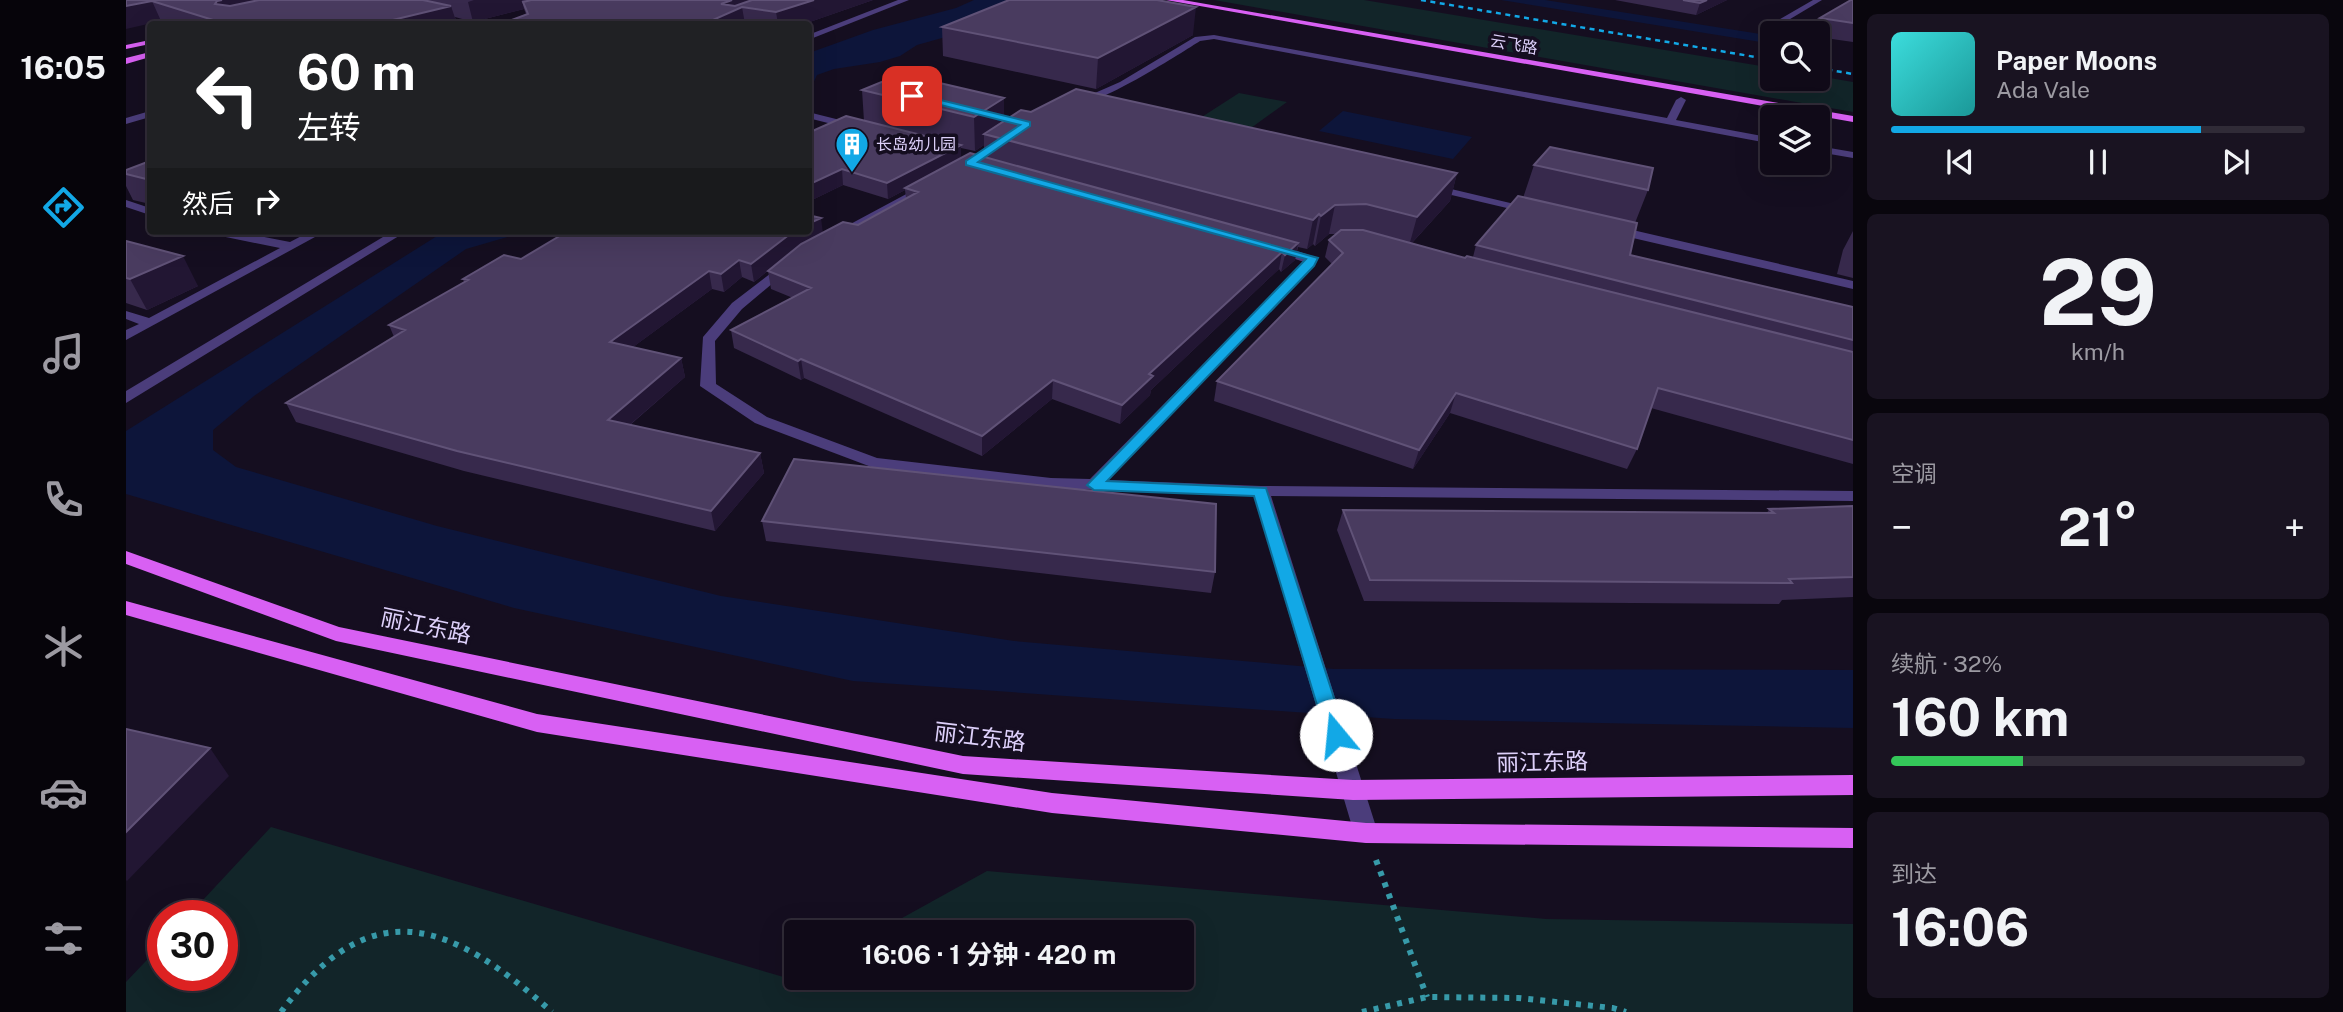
<!DOCTYPE html>
<html lang="zh">
<meta charset="utf-8">
<style>
:root{--surface:#100a18;--page:#191321;--text:#f1f3f6;--muted:#9c9aa2;--line:#302b37;--accent:#12a8e6}
body{margin:0;font-family:"Public Sans","Noto Sans SC",sans-serif;background:var(--page);color:var(--text);height:100vh;display:flex;flex-direction:column;font-size:26px;white-space:nowrap}
*{box-sizing:border-box;margin:0}
p{font-size:23px;color:var(--muted)}
.icon{flex:none;width:38px;height:38px;fill:none;stroke:currentColor;stroke-width:2;stroke-linecap:round;stroke-linejoin:round}
.map{position:relative;flex:1;overflow:hidden}
.sheet{display:flex;flex-direction:column;gap:14px;padding:14px;background:#09060d;width:490px}
.sheet>*{flex:none}
.hud{position:absolute;left:21px;top:21px;width:665px;height:214px;border-radius:7px;box-shadow:0 7px 28px #0002,0 0 0 2px var(--line);background:#202124;color:#fff;overflow:hidden}
.controls{position:absolute;left:1634px;top:21px;display:grid;gap:14px}
.controls a{display:grid;place-items:center;width:70px;height:70px;border-radius:7px;background:var(--surface);box-shadow:0 7px 28px #0002,0 0 0 2px var(--line);font-size:35px}
.speed{position:absolute;left:21px;top:900px;display:flex;gap:14px;font-size:35px;font-weight:700;text-align:center}
.speed>*{display:grid;place-content:center;width:91px;height:91px;border-radius:50%;background:var(--surface);box-shadow:0 7px 28px #0002,0 0 0 2px var(--line);line-height:1}
.speed .limit{border:10px solid #d22;background:#fff;color:#111}
.pin{position:absolute;display:grid;place-items:center;width:60px;height:60px;color:#fff;margin:-30px;border-radius:14px;box-shadow:0 4px 10px #0006}
.me{position:absolute;width:77px;margin:-38px;rotate:343deg;stroke-linejoin:round;filter:drop-shadow(0 0 5px #0008)}
.turn{display:flex;align-items:center;gap:24px;height:147px;padding:0 35px;font-size:32px}
.turn .icon{width:91px;height:91px;stroke-width:2.5}
.turn b{display:block;font-size:49px;line-height:60px}
.then{display:flex;align-items:center;height:66px;padding:0 35px;background:#0003;gap:14px;font-size:26px}
.big{font-size:52px;font-weight:700;line-height:1.1}
.sheet .card{flex:1;display:flex;flex-direction:column;justify-content:center;gap:10px;min-width:0;padding:0 24px;border-radius:10px;background:var(--page)}
.sheet .dial{align-items:center;gap:0}
.dial b{font-size:91px;line-height:1}
.song{display:flex;align-items:center;gap:21px}
.cover{width:84px;height:84px;border-radius:10px;background:linear-gradient(135deg,hsl(180 70% 55%),hsl(180 70% 35%))}
.played{height:7px;border-radius:4px;background:linear-gradient(90deg,var(--accent) 75%,var(--line) 75%)}
.keys{display:flex;justify-content:space-around;direction:ltr}
.heat{display:flex;justify-content:space-between;align-items:center;font-size:38px;direction:ltr}
.charge{height:10px;border-radius:5px;background:linear-gradient(90deg,#34c759 32%,var(--line) 0)}
.trip{position:absolute;left:658px;top:920px;width:410px;height:70px;border-radius:7px;background:var(--surface);box-shadow:0 7px 28px #0002,0 0 0 2px var(--line);font-weight:700;line-height:70px;text-align:center}
main{display:flex;flex:1;min-height:0}
.tab-bar{display:flex;flex-direction:column;width:126px;justify-content:space-around;align-items:center;background:#06040a;color:var(--muted)}
.tab-bar .icon{width:49px;height:49px}
.tab-bar .current{color:var(--accent)}
.tab-bar b{font-size:32px;color:var(--text)}
.map>svg:first-child{display:block}
.green{fill:#122529}
.water{fill:#0d153a}
.lines{fill:none;stroke-linecap:round;stroke-linejoin:round}
.path{stroke:#379aa9;stroke-width:6;stroke-dasharray:5 7;stroke-linecap:butt}
.minor{fill:#4b3d7b;fill-rule:evenodd}
.major{fill:#d860f3;fill-rule:evenodd}
.rail{stroke:#12a8e6;stroke-width:2.5;stroke-dasharray:5 4.5;stroke-linecap:butt}
.wall{fill:#37294c;fill-rule:evenodd}
.shaded-wall{fill:#221633}
.building{fill:#493b5f;stroke:#605277;stroke-width:2}
.route{fill:#12a8e6;stroke:#0c6d96;stroke-width:2}
.labels{text-anchor:middle;stroke-width:7;stroke-linejoin:round;paint-order:stroke}
.far-street-label{font-size:16px;fill:#ded1fb;stroke:#150e20}
.far-poi-label{font-size:16px;fill:#ded1fb;stroke:#150e20;text-anchor:start}
.near-street-label{font-size:23px;fill:#ded1fb;stroke:#150e20}
</style>
<main>
<nav class="tab-bar">
<b>16:05</b>
<svg class="icon current" aria-label="directions" viewBox="0 0 24 24"><path d="M12 3l9 9-9 9-9-9zM9 14v-3h6M13 9l2 2-2 2"/></svg>
<svg class="icon" aria-label="music" viewBox="0 0 24 24"><path d="M9 18V5l10-2v13"/><circle cx="6" cy="18" r="3"/><circle cx="16" cy="16" r="3"/></svg>
<svg class="icon" aria-label="phone" viewBox="0 0 24 24"><path d="M5 4h4l2 5-3 2q2 4 5 5l2-3 5 2v4C11 20 4 13 5 4z"/></svg>
<svg class="icon" aria-label="climate" viewBox="0 0 24 24"><path d="M12 3v18M4 7l16 10M4 17L20 7"/></svg>
<svg class="icon" aria-label="car" viewBox="0 0 24 24"><path d="M5 17H2v-5l4-1 3-4h7l3 4 3 1v5h-3M9 17h6M6 11h13"/><circle cx="7" cy="17" r="2"/><circle cx="17" cy="17" r="2"/></svg>
<svg class="icon" aria-label="filters" viewBox="0 0 24 24"><path d="M4 7h16M4 17h16"/><circle cx="9" cy="7" r="2"/><circle cx="15" cy="17" r="2"/></svg>
</nav>
<div class="map">
<svg width="1727" height="1012" viewBox="0 0 1727 1012">
<rect width="100%" height="100%" fill="#150e20"/>
<!-- green -->
<path class="green" d="M1088,0H1238L1647,68V79H1692V76L1727,82V112Z
M1113,93L1161,102L1118,133L1068,122Z
M145,827L661,978L670,974V978H1055V933H749L861,871L1420,919L1727,924V1012H0V982L37,943V975H96V915H63Z"/>
<!-- water -->
<path class="water" d="M848,0H881L854,13L841,31L791,45L774,56L754,62L708,69L691,75L683,92V53L747,30L830,8Z
M1375,0H1419L1647,36V44Z
M1217,111L1346,137L1327,159L1193,131Z
M319,231H402L340,249L128,396L87,430V450L110,467L311,526L595,596L888,641L1208,669L1727,670V728L1268,719L727,681L388,608L0,494V431Z"/>
<g class="lines">
<!-- path -->
<path class="path" d="M1250,860L1301,997
M155,1012C246,889 325,922 426,1012
M1236,1012L1301,997L1392,998L1487,1008L1500,1012"/>
<!-- minor -->
<path class="minor" d="M263,0H271L278,7L346,24H334L272,11Z
M772,0H783L682,40V35Z
M1687,0H1696L1644,31L1637,29Z
M1088,35L1541,118L1550,100L1555,97L1560,100L1550,120L1647,138V144L1088,39L1074,41C1055,53 962,113 946,103L994,82L1069,37Z
M24,111V117L0,124V118Z
M682,112L734,125L735,127L730,130L682,118Z
M1692,146L1727,152V158L1692,152Z
M799,184L805,187L803,189L714,238L704,235Z
M1304,184L1410,209L1412,211L1406,214L1300,189L1298,187Z
M0,200L24,208V215L0,207Z
M1485,225L1727,281V289L1481,232L1479,229Z
M84,231H108L164,242L185,231H200L0,340V330L13,324L0,319V311L23,318L154,248L90,235Z
M267,231H281L0,403V391Z
M1147,243L1192,258L1188,266L982,480L1135,486L1727,491V501L1145,496L1252,833L1249,840L1240,843L1231,840L1228,833L1128,496L925,488L748,468L629,423L574,386L577,337L606,303L662,260L668,264L666,267L616,309L589,341L590,384L641,417L751,458L925,478L964,479L1178,262L1143,250V244Z"/>
<!-- major -->
<path class="major" d="M1040,0H1057L1727,116V122Z
M24,40V44L0,49V45Z
M24,52V57L0,64V58Z
M0,551L213,627L837,756L1227,780L1727,775V795L1227,800L837,774L210,641L0,564Z
M0,601L411,714L926,793L1240,823L1727,828V848L1240,843L926,813L411,732L0,615Z"/>
<!-- rail -->
<path class="rail" d="M1295,0L1647,60
M1692,68L1727,74"/>
</g>
<!-- wall -->
<path class="wall" d="M0,0H747L678,24H375L400,14L398,9L347,22L329,17L331,24H45L35,21Z
M1489,0H1601L1570,15Z
M1727,0V42L1692,37V33H1688L1694,18Z
M816,27L1067,35L970,89L817,56Z
M736,90L878,121L905,112L1331,173L1324,201L1286,243L1339,258L1347,257L1350,245L1397,198L1408,165L1522,190L1509,223L1504,255L1727,307V464L1525,408L1511,449L1501,469L1324,413L1287,469L1088,401L1091,381L1206,264L1199,257L1203,240L1210,234H1203L1189,246L1187,244L1181,249L1172,247L1169,260L1155,272L1153,269L1025,390L1024,395L994,424L926,399L856,456L678,378L675,380L608,348L605,330L667,298L645,289L642,271L668,250L628,282L616,277L598,292L586,289L507,347L555,358L559,377L504,425L634,453L638,473L589,531L338,471L170,422L160,403L268,337L263,325L338,282L337,279L697,233L732,225L780,198L779,190L762,199L717,185L682,202L738,121ZM858,145V157L835,158V148L849,151Z
M24,161V204L7,200L0,186V170Z
M122,231H168L155,237Z
M1727,231V278L1711,274L1717,250Z
M0,241L72,286L21,310L0,303Z
M1727,506V597L1656,600L1653,604L1238,601L1211,530L1217,510L1641,513L1643,509Z
M636,521L1089,572L1085,593L640,541Z"/>
<!-- shaded-wall -->
<path class="shaded-wall" d="M96,0H240L99,21L97,24L89,4L91,1Z
M348,0H396L398,9L347,22L342,2Z
M606,0H658L616,7L619,24H578L595,4Z
M688,0H747L678,24H652L650,12Z
M1581,0H1601L1570,15L1574,3Z
M26,1L35,21L0,29V6Z
M325,6L331,24H250Z
M1070,7L1067,35L970,89L972,58Z
M878,98V132L858,134V145L849,151L848,117Z
M835,145V160L779,188V190L762,199L761,183Z
M716,169L717,185L682,202V185Z
M1331,173L1324,201L1283,246L1291,217Z
M1209,205L1203,234L1189,246L1195,216Z
M1193,214L1187,244L1181,249L1187,220Z
M695,218L697,234L666,251L628,282L625,264L664,234L670,231H682V224Z
M152,231H168L155,237Z
M1172,243L1169,260L1155,272L1159,255Z
M1156,252L1153,269L1025,390L1024,395L994,424L996,405L1023,374Z
M57,256L72,286L21,310L4,279Z
M613,260L616,277L598,292L595,274Z
M583,271L586,289L488,361L484,342Z
M555,358L559,377L487,439L482,420Z
M675,359L678,378L675,380L672,361Z
M927,380L926,399L856,456V436Z
M1330,393L1324,413L1287,469L1293,450Z
M634,453L638,473L589,531L585,511Z
M84,748L103,776L1,881L0,880V832Z"/>
<!-- building -->
<path class="building" d="M0,0H96L91,1L89,4L104,6L133,0H297L325,6L250,24H100L26,1L0,6Z
M405,0H606L595,4L609,6L626,0H688L650,12L616,7L578,24H375L402,14L397,2Z
M883,0H1031L1070,7L972,58L816,27Z
M1557,0H1581L1574,3Z
M1725,0H1727V23L1694,18Z
M775,74L878,98L848,117L736,90Z
M950,89L1331,173L1291,217L1240,204L1209,205L1195,216L1193,214L1187,220L858,134L895,110L905,112Z
M720,116L835,145L761,183L716,169L682,185V133Z
M1424,147L1527,168L1522,190L1408,165Z
M844,153L1172,243L1159,255L1156,252L1023,374L1027,376L996,405L927,380L856,436L675,359L672,361L605,330L685,288L642,271L675,244L717,222L732,225L792,192L779,188Z
M24,161V180L0,174V170Z
M1392,196L1511,223L1504,255L1727,307V340L1350,245Z
M682,215L695,218L682,224Z
M1215,230H1237L1339,258L1341,256L1727,352V440L1532,388L1511,449L1330,393L1293,450L1091,381L1217,253L1203,240Z
M442,231H670L664,234L625,264L613,260L595,274L583,271L484,342L555,358L482,420L634,453L585,511L331,451L160,403L279,330L263,325L342,280L337,279L378,255L395,259Z
M0,241L57,256L4,279L0,278Z
M668,459L1090,504L1089,572L636,521Z
M1727,506V577L1663,579L1666,583L1244,580L1217,510L1648,513L1643,509Z
M0,729L84,748L0,832Z"/>
<!-- route -->
<path class="route" d="M786,93L904,122V126L852,162L1192,258L1188,266L981,481L1140,488L1220,735L1217,741L1210,743L1203,741L1200,735L1128,496L968,490L961,485L1180,259L840,165V161L894,125L783,97Z"/>
<!-- icons -->
<defs>
<symbol id="building-pin" viewBox="-11 -11 22 30"><path d="M0 17L-7.5 6A9.5 9.5 0 1 1 7.5 6Z" fill="#12a8e6" stroke="#150e20"/><path d="M-4-6H4V6H1V3H-1V6H-4ZM-2.5-4.3h1.7v1.8h-1.7ZM.8-4.3h1.7v1.8H.8ZM-2.5-1h1.7V.8h-1.7ZM.8-1h1.7V.8H.8Z" fill="#fff"/></symbol>
</defs>
<g fill-rule="evenodd">
<use href="#building-pin" x="707" y="125" width="38" height="52"/>
</g>
<g class="labels">
<!-- far-street labels -->
<g class="far-street-label">
<text transform="translate(1388 44) rotate(10)" y="6">云飞路</text>
</g>
<!-- far-poi labels -->
<g class="far-poi-label">
<text x="750" y="150">长岛幼儿园</text>
</g>
<!-- near-street labels -->
<g class="near-street-label">
<text transform="translate(300 626) rotate(12)" y="8">丽江东路</text>
<text transform="translate(854 737) rotate(7)" y="8">丽江东路</text>
<text transform="translate(1416 762) rotate(-1)" y="8">丽江东路</text>
</g>
</g>
</svg>
<div class="controls">
<a><svg class="icon" aria-label="search" viewBox="0 0 24 24"><circle cx="10" cy="10" r="6"/><path d="M15 15l6 6"/></svg></a>
<a><svg class="icon" aria-label="layers" viewBox="0 0 24 24"><path d="M12 4l9 5-9 5-9-5zM3 14l9 5 9-5"/></svg></a>
</div>
<div class="speed"><div class="limit">30</div></div>
<div class="pin" style="left:786px;top:96px;background:#d93025"><svg class="icon" aria-label="arrive" viewBox="0 0 24 24"><path d="M6 21V4h12l-3 4 3 4H6"/></svg></div>
<svg class="me" style="left:1210px;top:735px" viewBox="-20 -20 40 40"><circle r="19" fill="#fff"/><path d="M0-13L10 11 0 6-10 11z" fill="#12a8e6"/></svg>
<div class="trip">16:06 · 1 分钟 · 420 m</div>
<div class="hud">
<div class="turn"><svg class="icon" aria-label="left" viewBox="0 0 24 24"><path d="M17 20v-9H6M10 6l-5 5 5 5"/></svg><div><b>60 m</b>左转</div></div>
<div class="then">然后<svg class="icon" aria-label="right" viewBox="0 0 24 24"><path d="M7 20v-9h11M14 6l5 5-5 5"/></svg></div>
</div>
</div>
<section class="sheet">
<div class="card">
<div class="song"><i class="cover"></i><div><b>Paper Moons</b><p>Ada Vale</p></div></div>
<div class="played"></div>
<div class="keys"><svg class="icon" aria-label="previous" viewBox="0 0 24 24"><path d="M18 5L8 12l10 7zM5 5v14"/></svg><svg class="icon" aria-label="pause" viewBox="0 0 24 24"><path d="M8 5v14M16 5v14"/></svg><svg class="icon" aria-label="next" viewBox="0 0 24 24"><path d="M6 5l10 7-10 7zM19 5v14"/></svg></div>
</div>
<div class="card dial"><b>29</b><p>km/h</p></div>
<div class="card"><p>空调</p>
<div class="heat"><a>−</a><b class="big">21°</b><a>+</a></div>
</div>
<div class="card"><p>续航 · 32%</p><b class="big">160 km</b><div class="charge"></div></div>
<div class="card"><p>到达</p><b class="big">16:06</b></div>
</section>
</main>
